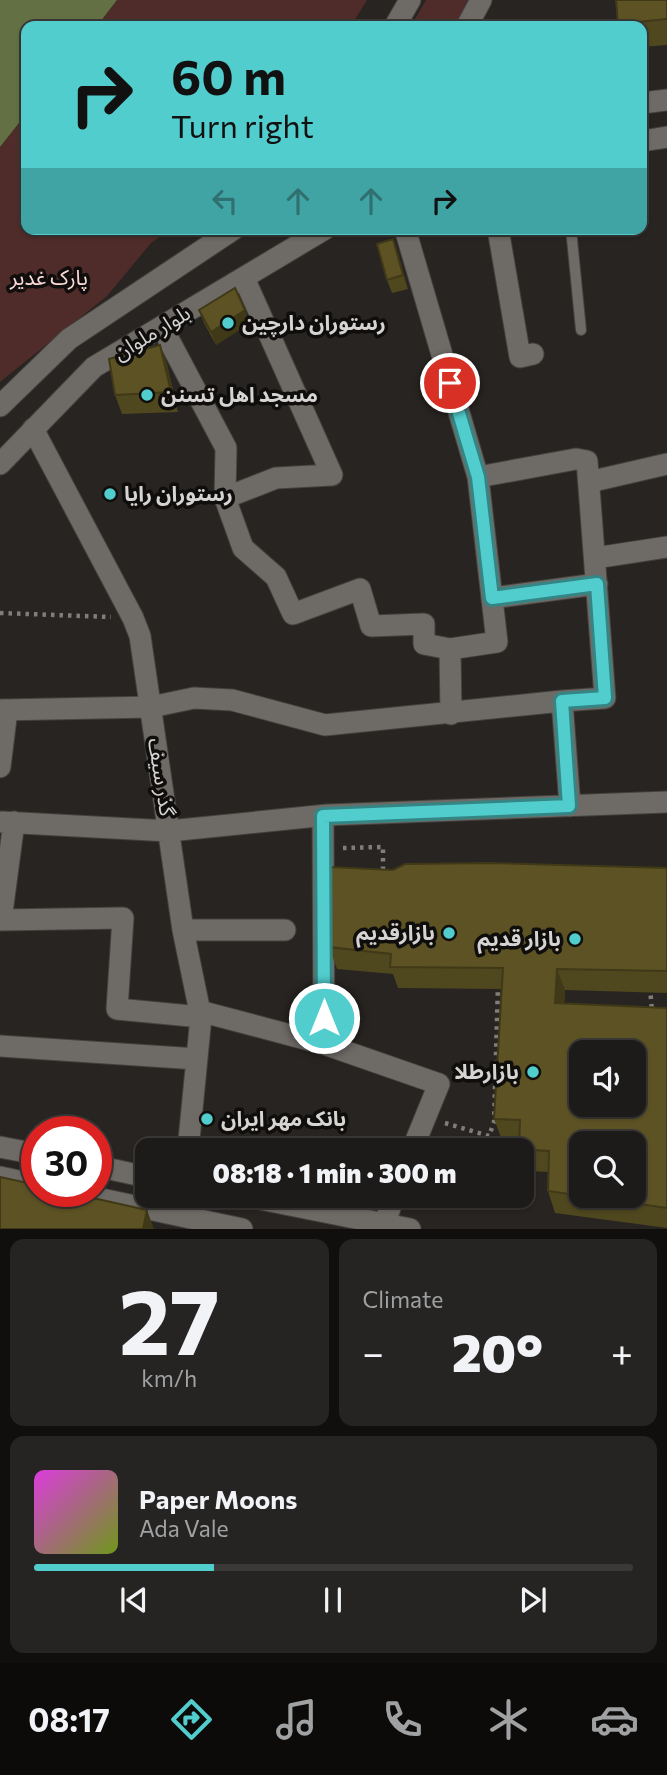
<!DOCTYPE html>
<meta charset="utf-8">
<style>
:root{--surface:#1d1b19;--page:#252422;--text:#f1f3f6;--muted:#a0a1a2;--line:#3b3938;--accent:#52cdcd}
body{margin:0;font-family:Commissioner,"Noto Sans Arabic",sans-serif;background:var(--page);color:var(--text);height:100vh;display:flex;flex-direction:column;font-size:26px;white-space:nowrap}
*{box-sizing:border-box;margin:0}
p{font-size:23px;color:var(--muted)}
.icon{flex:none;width:38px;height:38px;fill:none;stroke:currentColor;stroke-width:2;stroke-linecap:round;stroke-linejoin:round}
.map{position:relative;height:1229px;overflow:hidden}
.drawer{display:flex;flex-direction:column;gap:10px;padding:10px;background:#100f0e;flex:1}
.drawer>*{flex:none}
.top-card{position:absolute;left:21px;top:21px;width:626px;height:214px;border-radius:14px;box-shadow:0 2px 5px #0004,0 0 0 2px var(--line);background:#52cdcd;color:#111;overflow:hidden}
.tools{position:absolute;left:569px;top:1040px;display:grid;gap:14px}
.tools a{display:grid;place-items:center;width:77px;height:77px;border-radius:14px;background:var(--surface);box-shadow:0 2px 5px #0004,0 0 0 2px var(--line);font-size:35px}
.speed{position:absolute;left:21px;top:1116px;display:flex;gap:14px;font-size:35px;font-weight:700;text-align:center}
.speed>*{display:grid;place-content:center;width:91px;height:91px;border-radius:50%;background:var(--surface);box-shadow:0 2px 5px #0004,0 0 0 2px var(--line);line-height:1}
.speed .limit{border:10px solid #d22;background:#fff;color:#111}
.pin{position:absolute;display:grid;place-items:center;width:60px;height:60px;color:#fff;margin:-30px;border:4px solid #fff;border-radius:50%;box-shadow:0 2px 7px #0007}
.me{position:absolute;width:77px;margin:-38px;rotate:0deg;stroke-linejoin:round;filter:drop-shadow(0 0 5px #0008)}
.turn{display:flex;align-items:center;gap:24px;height:147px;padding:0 35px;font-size:32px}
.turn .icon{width:91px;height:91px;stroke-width:2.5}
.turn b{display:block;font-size:49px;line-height:60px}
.lanes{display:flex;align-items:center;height:66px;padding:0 35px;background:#0003;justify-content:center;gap:35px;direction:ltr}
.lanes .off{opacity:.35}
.big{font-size:52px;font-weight:800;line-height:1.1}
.drawer .widget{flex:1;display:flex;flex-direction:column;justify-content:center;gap:10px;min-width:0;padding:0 24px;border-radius:14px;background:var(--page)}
.drawer .dial{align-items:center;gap:0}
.dial b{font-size:91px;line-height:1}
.song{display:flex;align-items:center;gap:21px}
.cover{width:84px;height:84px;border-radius:10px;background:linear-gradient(135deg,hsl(300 70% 55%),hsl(80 70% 35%))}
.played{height:7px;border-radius:4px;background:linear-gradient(90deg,var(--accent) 30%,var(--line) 30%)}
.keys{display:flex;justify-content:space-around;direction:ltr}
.heat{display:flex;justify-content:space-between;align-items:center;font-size:38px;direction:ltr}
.drawer .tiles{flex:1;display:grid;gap:10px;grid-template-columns:1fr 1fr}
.widget:last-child{grid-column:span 2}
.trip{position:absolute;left:135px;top:1138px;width:399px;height:70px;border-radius:14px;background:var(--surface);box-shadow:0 2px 5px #0004,0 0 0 2px var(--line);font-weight:800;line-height:70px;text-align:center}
.dock{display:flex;height:112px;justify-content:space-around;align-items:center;background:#0c0b0a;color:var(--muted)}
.dock .icon{width:49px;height:49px}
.dock .current{color:var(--accent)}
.dock b{font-size:32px;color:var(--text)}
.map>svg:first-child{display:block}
.green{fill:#4f2c2a}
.water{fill:#637043}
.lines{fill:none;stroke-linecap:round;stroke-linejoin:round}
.service-casing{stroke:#43413e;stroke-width:12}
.minor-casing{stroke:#43413e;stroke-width:23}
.secondary-casing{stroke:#43413e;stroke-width:23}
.path{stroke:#807d7b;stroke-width:4.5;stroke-dasharray:3.5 5;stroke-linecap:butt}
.service{stroke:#6e6a66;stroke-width:10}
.minor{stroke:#6e6a66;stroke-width:21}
.secondary{stroke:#6e6a66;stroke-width:21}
.wall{fill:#4f471e}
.shaded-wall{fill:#403918}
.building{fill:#5c5223;stroke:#403918;stroke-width:2;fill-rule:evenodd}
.route-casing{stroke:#358585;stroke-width:18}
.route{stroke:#52cdcd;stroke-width:12}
.poi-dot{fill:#52cdcd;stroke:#0f0e0c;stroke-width:2.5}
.labels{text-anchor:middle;stroke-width:7;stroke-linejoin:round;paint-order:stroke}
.park-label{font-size:21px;fill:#fcdad7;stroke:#0f0e0c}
.poi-label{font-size:21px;font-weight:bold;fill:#d6d4d2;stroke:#0f0e0c;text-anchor:start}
.street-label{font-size:21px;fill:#d6d4d2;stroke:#0f0e0c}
</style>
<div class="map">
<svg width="667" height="1229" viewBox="0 0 667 1229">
<rect width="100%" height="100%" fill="#272421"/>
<!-- green -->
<path class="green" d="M117,0H367L351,26H97Z
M426,0H477L462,26H411Z
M26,114V229H171L151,243L107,296L0,382V147Z"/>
<!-- water -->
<path class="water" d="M0,0H117L97,26H26V114L0,147Z"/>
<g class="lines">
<defs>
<path id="service" d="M571,229L581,330"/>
<path id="minor" d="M405,229L478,477L497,642L450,649L451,714
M498,229L520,357L533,354
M162,327L226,448L225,498L243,548L276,577L293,614L360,589L371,626L424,624V644L450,649
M33,429L133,618L140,636L183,930L201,1017L188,1150
M478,477L576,459L587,461L605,698L562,701L570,806
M589,482L667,464
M225,498L276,478L332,475L244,278
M595,558L667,547
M492,598L597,584
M0,710L151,707L194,698L232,700L325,725L562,701
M0,767L7,710
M2,822L169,831L327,815L667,802
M14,822L1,920L123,918L117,1009L201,1017L207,1013L324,1044L323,816
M183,930H285
M324,1044L439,1084L412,1150
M0,1046L197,1059
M384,1224L395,1195"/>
<path id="secondary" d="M395,26L410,0
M467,26L481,0
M642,103L667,100
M642,141L667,137
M0,406L69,339L234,229
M0,464L94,367L325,229
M0,1147L37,1154
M96,1166L147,1177
M0,1177L37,1185
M69,1192L242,1229
M240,1195L410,1229"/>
</defs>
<!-- service casing -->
<use href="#service" class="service-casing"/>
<!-- minor casing -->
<use href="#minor" class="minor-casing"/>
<!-- secondary casing -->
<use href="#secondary" class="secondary-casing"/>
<!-- path -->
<path class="path" d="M0,613L111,617
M343,848L383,847V871L387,872
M650,987L652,1012
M445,1123L489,1136L494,1122L498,985"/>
<!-- service -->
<use href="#service" class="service"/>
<!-- minor -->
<use href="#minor" class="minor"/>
<!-- secondary -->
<use href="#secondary" class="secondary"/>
</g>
<!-- wall -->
<path class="wall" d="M667,0V45L642,47V26H619L618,24Z
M393,239L408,289L392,293L387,280Z
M199,310L250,323L216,345L204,323Z
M160,345L167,364L178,412L122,414L115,395Z
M667,868V993L565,990L564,1004L667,1008V1228L555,1213L548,1191L549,1172L527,1171L522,1156V1150L519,1149V1141L502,1140L494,1119L501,989L398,988L393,974L337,969L329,947L393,870Z"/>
<!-- shaded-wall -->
<path class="shaded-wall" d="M393,239L398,253L408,289L403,275Z
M245,310L250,323L216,345L211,332Z
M160,345L167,364L178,412L171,392Z
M557,969L565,990L563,1025L555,1003Z
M147,1210L154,1229H143Z"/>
<!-- building -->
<path class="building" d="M616,0H667V19L618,24Z
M393,239L403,275L387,280L377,244Z
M235,288L245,310L211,332L199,310Z
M160,345L171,392L115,395L109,359Z
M492,863L667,868V971L557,969L555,1003L667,1008V1208L548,1191L549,1151L519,1149L520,1120L494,1119L503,968L390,967L391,954L329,947V867L393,870L405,864ZM581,1052H634V1104H581ZM581,1143H634V1195H581Z
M0,1177L37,1185V1192H66L147,1210L143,1229H0Z"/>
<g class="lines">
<defs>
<path id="route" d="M324,1018L323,816L569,806L562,701L605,698L597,584L492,598L478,477L450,383"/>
</defs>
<!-- route casing -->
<use href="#route" class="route-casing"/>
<!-- route -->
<use href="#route" class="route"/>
</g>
<!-- markers -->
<g class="poi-dot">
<circle cx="228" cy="323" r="7"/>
<circle cx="147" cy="395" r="7"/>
<circle cx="110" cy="494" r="7"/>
<circle cx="449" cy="933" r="7"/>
<circle cx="575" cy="939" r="7"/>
<circle cx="533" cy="1072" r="7"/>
<circle cx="207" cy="1119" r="7"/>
</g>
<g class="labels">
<!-- park labels -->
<g class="park-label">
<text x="49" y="285">پارک غدیر</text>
</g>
<!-- poi labels -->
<g class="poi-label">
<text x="242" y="330">رستوران دارچین</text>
<text x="161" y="402">مسجد اهل تسنن</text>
<text x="124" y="501">رستوران رایا</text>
<text x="435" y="940" text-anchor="end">بازارقدیم</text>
<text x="561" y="946" text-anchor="end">بازار قدیم</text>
<text x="519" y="1079" text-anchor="end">بازارطلا</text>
<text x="221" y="1126">بانک مهر ایران</text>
</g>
<!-- street labels -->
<g class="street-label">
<text transform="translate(152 333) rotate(-31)" y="7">بلوار ملوان</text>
<text transform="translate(161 777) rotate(81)" y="7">گذر سیف</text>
</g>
</g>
</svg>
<div class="tools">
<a><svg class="icon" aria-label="sound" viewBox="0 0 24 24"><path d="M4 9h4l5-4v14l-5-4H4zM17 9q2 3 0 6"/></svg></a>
<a><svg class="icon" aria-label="search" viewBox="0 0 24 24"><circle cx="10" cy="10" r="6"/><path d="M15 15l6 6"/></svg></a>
</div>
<div class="speed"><div class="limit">30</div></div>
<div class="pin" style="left:450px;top:383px;background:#d93025"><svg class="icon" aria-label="arrive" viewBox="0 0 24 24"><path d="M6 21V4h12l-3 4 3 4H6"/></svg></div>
<svg class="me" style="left:324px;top:1018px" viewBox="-20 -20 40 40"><circle r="17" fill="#52cdcd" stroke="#fff" stroke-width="3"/><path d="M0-11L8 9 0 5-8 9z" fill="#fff"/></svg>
<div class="trip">08:18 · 1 min · 300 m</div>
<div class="top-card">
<div class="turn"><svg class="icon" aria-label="right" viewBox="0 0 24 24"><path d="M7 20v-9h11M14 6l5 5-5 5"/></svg><div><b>60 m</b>Turn right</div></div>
<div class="lanes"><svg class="icon off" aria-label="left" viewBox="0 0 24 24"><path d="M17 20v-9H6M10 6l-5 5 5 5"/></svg><svg class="icon off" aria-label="ahead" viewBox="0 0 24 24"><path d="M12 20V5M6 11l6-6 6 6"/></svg><svg class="icon off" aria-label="ahead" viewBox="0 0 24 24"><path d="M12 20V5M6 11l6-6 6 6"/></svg><svg class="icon" aria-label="right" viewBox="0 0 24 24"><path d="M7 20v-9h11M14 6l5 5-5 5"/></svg></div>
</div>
</div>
<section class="drawer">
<div class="tiles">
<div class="widget dial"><b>27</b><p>km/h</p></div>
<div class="widget"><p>Climate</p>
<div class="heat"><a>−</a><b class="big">20°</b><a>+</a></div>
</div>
<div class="widget">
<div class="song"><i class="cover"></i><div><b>Paper Moons</b><p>Ada Vale</p></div></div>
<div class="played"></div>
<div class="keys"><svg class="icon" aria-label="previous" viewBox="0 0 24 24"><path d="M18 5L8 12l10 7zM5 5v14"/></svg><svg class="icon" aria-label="pause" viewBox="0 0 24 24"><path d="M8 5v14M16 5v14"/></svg><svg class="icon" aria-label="next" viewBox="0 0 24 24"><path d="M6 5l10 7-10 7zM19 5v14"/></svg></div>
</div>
</div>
</section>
<nav class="dock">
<b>08:17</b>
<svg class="icon current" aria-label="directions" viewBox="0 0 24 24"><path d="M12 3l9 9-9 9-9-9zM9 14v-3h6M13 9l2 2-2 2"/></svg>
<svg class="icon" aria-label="music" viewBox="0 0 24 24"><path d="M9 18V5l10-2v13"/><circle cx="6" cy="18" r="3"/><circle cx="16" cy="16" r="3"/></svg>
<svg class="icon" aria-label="phone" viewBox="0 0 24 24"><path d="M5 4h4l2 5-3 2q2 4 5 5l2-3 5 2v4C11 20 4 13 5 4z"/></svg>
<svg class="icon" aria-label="climate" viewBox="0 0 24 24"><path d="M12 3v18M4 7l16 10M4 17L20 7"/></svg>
<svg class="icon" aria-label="car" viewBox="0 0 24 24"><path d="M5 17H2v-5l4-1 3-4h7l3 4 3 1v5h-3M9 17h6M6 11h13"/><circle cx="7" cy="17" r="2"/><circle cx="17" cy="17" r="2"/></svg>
</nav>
